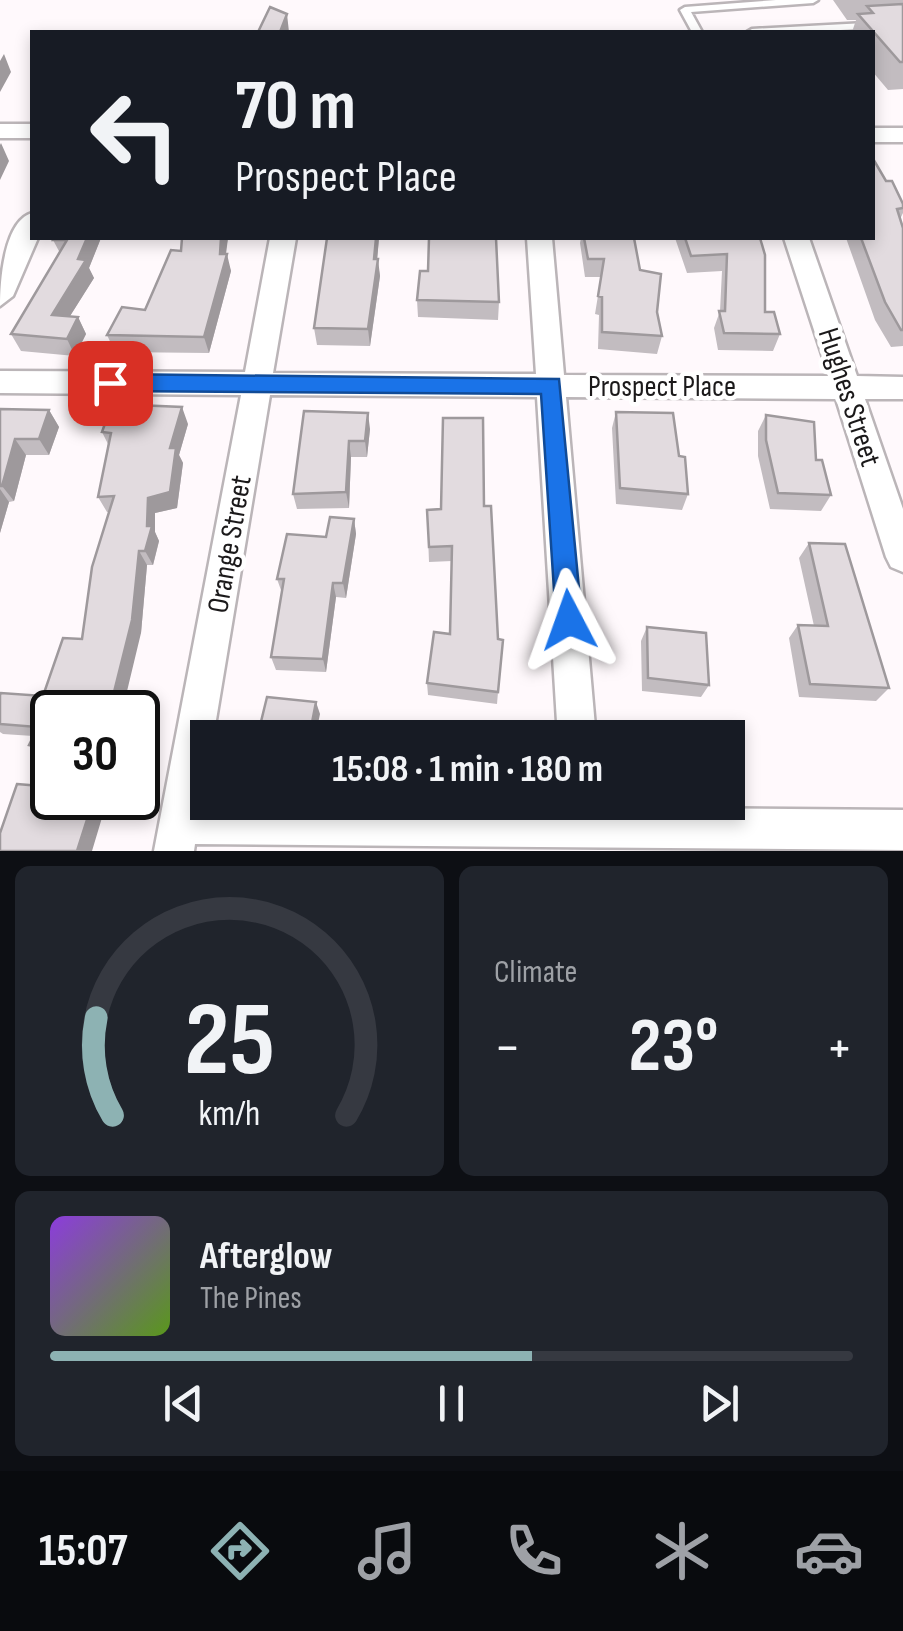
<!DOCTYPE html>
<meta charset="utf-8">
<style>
:root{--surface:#171b24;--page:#20242c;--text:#f1f3f6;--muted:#9ea1a6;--line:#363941;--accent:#8db2b3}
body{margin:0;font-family:"Sofia Sans Condensed",sans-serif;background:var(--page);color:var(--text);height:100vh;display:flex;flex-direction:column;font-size:38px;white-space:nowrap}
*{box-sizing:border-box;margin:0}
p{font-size:32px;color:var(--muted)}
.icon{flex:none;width:55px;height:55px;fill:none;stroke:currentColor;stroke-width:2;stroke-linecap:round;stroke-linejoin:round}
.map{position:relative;height:851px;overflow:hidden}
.panel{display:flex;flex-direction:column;gap:15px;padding:15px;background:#0d0f14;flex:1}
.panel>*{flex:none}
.banner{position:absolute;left:30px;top:30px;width:845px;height:210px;border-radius:0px;box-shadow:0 5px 15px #0003;background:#171b24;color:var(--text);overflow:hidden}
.speed{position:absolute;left:30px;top:690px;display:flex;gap:20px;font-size:50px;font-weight:700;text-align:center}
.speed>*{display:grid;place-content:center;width:130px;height:130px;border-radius:50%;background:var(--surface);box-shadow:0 5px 15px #0003;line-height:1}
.speed .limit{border:5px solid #111;border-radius:15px;background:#fff;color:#111}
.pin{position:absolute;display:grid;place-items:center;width:85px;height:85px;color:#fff;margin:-42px;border-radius:20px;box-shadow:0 5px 15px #0006}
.me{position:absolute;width:110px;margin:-55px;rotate:356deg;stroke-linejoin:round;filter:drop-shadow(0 0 8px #0008)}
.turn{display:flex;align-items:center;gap:35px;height:210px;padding:0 40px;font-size:45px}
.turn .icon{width:130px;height:130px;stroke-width:2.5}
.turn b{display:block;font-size:70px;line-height:85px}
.big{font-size:75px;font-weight:700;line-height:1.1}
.panel .widget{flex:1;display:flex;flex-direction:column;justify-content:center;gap:15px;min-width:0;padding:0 35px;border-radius:15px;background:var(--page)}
.panel .dial{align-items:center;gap:0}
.dial svg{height:260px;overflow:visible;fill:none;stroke:var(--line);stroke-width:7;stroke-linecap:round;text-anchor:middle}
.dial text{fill:var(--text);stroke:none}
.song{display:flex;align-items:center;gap:30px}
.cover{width:120px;height:120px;border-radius:15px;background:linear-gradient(135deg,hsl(270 70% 55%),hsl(90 70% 35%))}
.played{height:10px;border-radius:5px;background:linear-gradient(90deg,var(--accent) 60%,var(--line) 60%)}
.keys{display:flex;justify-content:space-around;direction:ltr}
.heat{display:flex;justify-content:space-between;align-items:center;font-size:55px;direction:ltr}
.panel .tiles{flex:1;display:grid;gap:15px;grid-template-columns:1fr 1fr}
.widget:last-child{grid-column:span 2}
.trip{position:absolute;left:190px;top:720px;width:555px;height:100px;border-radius:0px;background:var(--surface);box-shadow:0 5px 15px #0003;font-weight:700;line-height:100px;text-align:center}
.dock{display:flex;height:160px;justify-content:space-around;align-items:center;background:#090b0e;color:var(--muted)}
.dock .icon{width:70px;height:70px}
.dock .selected{color:var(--accent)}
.dock b{font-size:45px;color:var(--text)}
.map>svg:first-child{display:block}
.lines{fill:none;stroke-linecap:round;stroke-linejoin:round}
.lane-casing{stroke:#bbb5b8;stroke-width:5}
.street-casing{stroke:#bbb5b8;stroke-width:5}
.lane{fill:#fff;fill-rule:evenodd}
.street{fill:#fff;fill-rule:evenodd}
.wall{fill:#c2bcc0}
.shaded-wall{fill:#9e999c}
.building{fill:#e2dbdf;stroke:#9e999c;stroke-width:2.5}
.route{fill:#1a73e8;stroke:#114b97;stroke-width:2.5}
.labels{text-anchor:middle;stroke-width:9;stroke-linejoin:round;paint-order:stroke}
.street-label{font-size:30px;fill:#1b191a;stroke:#fff}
</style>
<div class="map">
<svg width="903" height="851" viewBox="0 0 903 851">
<rect width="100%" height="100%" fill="#fff9fc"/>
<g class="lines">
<defs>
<path id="lane" d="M776,0H818L813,3L691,12L702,32H692L680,10L685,7Z
M903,21V27L799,32H747L752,29Z"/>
<path id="street" d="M0,124H32V138H0Z
M872,128H903V142H872Z
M32,213V238H38L13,296L0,306C0,281 4,221 32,213Z
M270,238H296L273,373L536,374L527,238H552L564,375L829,376L784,238H809L857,376L903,377V399H865L903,509V572L891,567L886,557L836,399L566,397L596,738H558L537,397L270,395L213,738H208L202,804L903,810V850L195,844L194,851H154L241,395L0,393V371L245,372Z"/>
</defs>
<!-- lane casing -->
<use href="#lane" class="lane-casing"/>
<!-- street casing -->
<use href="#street" class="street-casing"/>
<!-- lane -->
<use href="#lane" class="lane"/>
<!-- street -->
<use href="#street" class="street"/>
</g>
<!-- wall -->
<path class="wall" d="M833,0H903V89L888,90L872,71V32H852L856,20H847Z
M886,181L903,204V213L900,219L903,228V346L891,347L875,320L846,238H872Z
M101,238L89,268L94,278L70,316L78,317L86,334L75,356L21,351L11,334L60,253L53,240Z
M182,238H228L225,254L231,271L209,353L115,352L107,335L145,310L181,251Z
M327,238H379L377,259L380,276L370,346L317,345L314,328Z
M581,238H634L640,270L657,312L662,336L657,354L598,349L599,315L595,314L601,277H585L580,243Z
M675,238H760L765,312L780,334L773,351L718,350L714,328L720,311L722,271L687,273Z
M428,271L499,302L498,320L418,317L417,300Z
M0,409L49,410L59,427L49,455H26L14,501L9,502L0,533Z
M304,411L370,429L367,457H351L349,508L297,509L293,494Z
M616,412L679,456L688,494L682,510L616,504L612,428Z
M766,415L816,460L831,495L821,511L770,509L758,456V431Z
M188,424L179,455L183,463L177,508L155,513V532L159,541L153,565H147L141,633L52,712V758L42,755L29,745L33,736L3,734L0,732V695L43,696L82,639L109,512H107L98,497L108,444L102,432Z
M484,506L498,692L497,704L428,695L427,683L450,634L452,561L429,562L427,510Z
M354,519L356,534L346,598L336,597L326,672L276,670L271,657L282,593L277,579L326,537Z
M809,543L889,688L876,701L799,697L789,638L798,625L814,626L799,558Z
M647,627L709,685L701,697L642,691L641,641Z"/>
<!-- shaded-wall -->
<path class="shaded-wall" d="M287,14L289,32H280Z
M4,54L11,72L0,92V61Z
M1,143L9,161L0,180V145Z
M87,238H101L89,268L94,278L60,332L52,315Z
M221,238H228L225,262L227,254L231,271L209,353L204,337L220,254Z
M376,238H379L376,273L378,259L380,276L370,346L368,329Z
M78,317L86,334L75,356L67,339Z
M182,407L188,424L179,455L183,463L177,508L155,513V532L159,541L153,565L145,551L148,498L170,448Z
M49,410L59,427L49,455L39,439Z
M368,413L370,429L367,457L365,441Z
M15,439L26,455L14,501L2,486Z
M349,441L351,457L349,508L346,492Z
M0,489L9,502L0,533Z
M354,519L356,534L346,598L343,583Z
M139,551L147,565L141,633L122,712H109Z
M333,583L336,597L326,672L323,659Z
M316,702L320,714L315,738H309Z
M94,798H103L107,801L92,851H77Z"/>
<!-- building -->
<path class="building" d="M903,4V62H900L858,14L873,13L867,6Z
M270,7L287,14L280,32H258Z
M872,157L886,181H892L903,204V208L897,209L903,228V330H901L885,302L861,238H872Z
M54,238H87L78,259L86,260L52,315L78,317L67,339L11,334L67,240H53Z
M182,238H221L220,254H227L204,337L107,335L122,307L145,310L171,250L181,251Z
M327,238H376L374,259H378L368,329L314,328Z
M429,238H496L499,302L417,300L420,271H428Z
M584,238H634L640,270L661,274L657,312L662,336L602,332V297L598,296L604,259H588Z
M685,238H760L765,255V312H774L780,334L724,333L719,311H725L727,254L691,256Z
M112,404L182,407L170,448H176L170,492L148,498L147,526H152L145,551H139L132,620L109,712H52V750L29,745L38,727L0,724V695L1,693L43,696L63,638L82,639L92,567L114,496L98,497L111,433L102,432Z
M0,409L49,410L39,439H15L2,486H0Z
M304,411L368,413L365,441H349L346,492L293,494Z
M616,412L673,413L679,456L685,457L688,494L620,488Z
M766,415L814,422L816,460H822L831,495L778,493L766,440Z
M443,418H483L484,506H491L498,639L503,640L498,692L427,683L434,632L450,634L452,546L429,547L427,510L441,509Z
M330,517L354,519L343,583H333L323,659L271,657L284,579H277L287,534L326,537Z
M809,543L845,544L889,688L810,684L798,625L828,626Z
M647,627L706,633L709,685L648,678Z
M267,697L316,702L309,738H257Z
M17,784L52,787V798H94L77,851H0V833Z"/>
<!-- route -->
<path class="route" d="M110,374L559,379L582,620L578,629L569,633L559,629L556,620L541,394L110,391L99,383Z"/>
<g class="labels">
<!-- street labels -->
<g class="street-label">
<text x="662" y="396">Prospect Place</text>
<text transform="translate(850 397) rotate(72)" y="10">Hughes Street</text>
<text transform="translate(229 544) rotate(-80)" y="10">Orange Street</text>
</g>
</g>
</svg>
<div class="speed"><div class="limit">30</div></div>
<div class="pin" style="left:110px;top:383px;background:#d93025"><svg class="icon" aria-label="arrive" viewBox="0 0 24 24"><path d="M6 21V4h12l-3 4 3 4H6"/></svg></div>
<svg class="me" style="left:569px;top:620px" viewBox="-20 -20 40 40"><path d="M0-17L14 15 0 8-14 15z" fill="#1a73e8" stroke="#fff" stroke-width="4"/></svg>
<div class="trip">15:08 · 1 min · 180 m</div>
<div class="banner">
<div class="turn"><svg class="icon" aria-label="left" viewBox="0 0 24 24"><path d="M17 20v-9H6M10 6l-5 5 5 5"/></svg><div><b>70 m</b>Prospect Place</div></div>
</div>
</div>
<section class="panel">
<div class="tiles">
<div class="widget dial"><svg viewBox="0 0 100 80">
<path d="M14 69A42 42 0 1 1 86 69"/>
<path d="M14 69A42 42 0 0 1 9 39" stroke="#8db2b3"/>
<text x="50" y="56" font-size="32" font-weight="700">25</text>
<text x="50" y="72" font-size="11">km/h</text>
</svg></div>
<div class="widget"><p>Climate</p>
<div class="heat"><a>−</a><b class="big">23°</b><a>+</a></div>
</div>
<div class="widget">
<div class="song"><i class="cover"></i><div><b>Afterglow</b><p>The Pines</p></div></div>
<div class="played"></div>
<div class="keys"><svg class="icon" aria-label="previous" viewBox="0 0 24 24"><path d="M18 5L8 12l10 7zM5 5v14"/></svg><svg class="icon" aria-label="pause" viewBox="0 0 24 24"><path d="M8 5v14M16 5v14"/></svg><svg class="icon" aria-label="next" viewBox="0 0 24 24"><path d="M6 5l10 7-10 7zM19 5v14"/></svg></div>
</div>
</div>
</section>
<nav class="dock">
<b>15:07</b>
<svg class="icon selected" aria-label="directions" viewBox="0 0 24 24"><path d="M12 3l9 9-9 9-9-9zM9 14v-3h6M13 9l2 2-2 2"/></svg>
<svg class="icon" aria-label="music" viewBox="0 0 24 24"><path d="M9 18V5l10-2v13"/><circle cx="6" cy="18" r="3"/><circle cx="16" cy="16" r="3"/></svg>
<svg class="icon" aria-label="phone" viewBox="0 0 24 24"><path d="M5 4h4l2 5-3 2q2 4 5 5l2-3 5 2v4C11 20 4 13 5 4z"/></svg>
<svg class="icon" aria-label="climate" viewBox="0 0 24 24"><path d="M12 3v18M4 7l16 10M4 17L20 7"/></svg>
<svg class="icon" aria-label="car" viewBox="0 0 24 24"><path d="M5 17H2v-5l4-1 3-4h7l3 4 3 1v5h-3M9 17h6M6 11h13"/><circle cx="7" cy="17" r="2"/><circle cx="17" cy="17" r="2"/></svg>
</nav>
